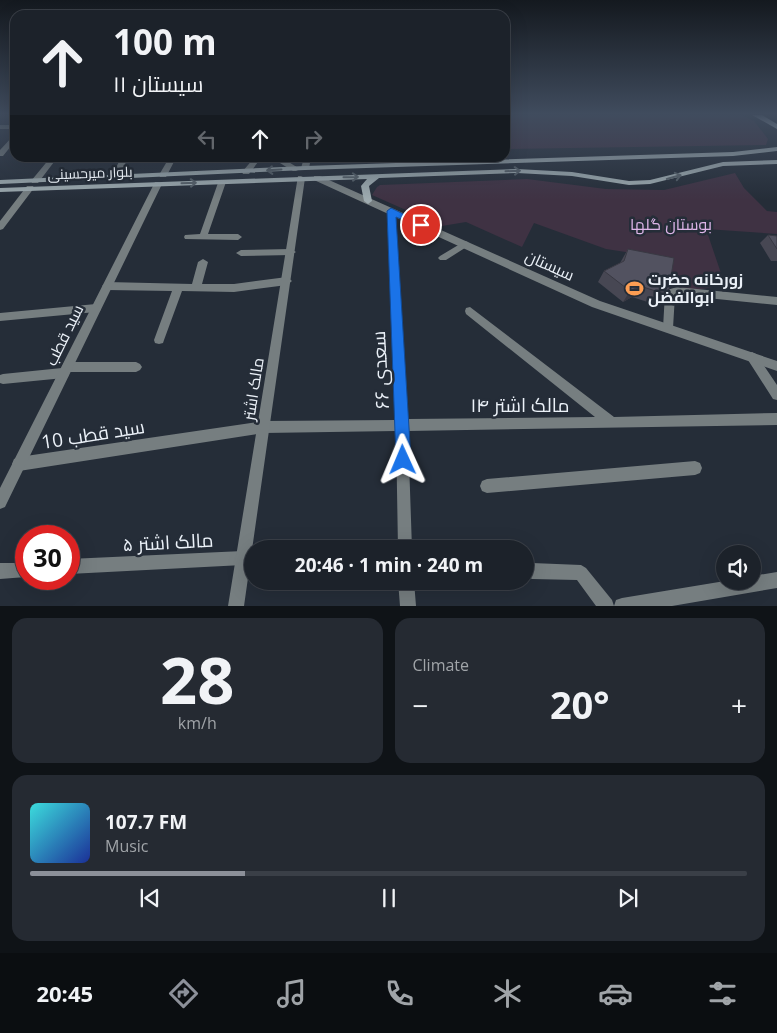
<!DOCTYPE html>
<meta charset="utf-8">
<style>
:root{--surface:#1c222a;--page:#252a32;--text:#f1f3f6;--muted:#a0a4a8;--line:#3a3f47;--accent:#8c9099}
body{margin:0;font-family:"Open Sans",Cairo,sans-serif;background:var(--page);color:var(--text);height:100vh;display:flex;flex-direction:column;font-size:19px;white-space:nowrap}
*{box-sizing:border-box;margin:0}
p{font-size:16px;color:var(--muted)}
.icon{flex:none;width:28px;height:28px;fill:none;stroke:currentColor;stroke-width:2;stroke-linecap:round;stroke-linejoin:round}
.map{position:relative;height:606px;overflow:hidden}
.panel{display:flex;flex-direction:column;gap:12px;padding:12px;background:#0f1317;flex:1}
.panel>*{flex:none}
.banner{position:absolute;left:10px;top:10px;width:500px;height:152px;border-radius:15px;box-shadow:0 5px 20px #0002,0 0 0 1px var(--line);background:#1c222a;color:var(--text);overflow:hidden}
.tools{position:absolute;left:716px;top:545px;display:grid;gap:10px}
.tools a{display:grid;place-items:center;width:45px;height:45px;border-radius:50%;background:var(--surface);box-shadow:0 5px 20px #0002,0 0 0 1px var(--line);font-size:25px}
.speed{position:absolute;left:15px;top:525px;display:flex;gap:10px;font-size:25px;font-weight:700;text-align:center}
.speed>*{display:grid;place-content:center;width:65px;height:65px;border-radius:50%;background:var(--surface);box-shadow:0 5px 20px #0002,0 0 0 1px var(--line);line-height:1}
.speed .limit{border:8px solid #d22;background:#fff;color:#111}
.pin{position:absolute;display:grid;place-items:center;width:42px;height:42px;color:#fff;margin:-21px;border:2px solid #fff;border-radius:50%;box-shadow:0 1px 5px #0007}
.me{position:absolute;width:55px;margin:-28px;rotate:359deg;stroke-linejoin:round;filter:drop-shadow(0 0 4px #0008)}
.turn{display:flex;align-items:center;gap:18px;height:105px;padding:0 20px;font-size:22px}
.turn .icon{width:65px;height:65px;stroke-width:2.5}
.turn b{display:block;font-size:35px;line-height:42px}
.lanes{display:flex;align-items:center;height:48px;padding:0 20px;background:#0003;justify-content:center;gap:25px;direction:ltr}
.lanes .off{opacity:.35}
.big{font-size:38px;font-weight:700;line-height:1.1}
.panel .tile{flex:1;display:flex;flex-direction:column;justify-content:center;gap:8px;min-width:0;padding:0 18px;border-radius:15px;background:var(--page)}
.panel .dial{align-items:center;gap:0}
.dial b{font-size:65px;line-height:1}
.song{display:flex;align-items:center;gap:15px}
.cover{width:60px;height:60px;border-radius:8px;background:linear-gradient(135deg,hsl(180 70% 55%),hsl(230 70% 35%))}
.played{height:5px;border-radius:2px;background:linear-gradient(90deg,var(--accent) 30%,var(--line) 30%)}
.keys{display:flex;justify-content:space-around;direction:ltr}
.heat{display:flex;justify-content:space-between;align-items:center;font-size:28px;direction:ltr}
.panel .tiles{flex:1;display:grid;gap:12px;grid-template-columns:1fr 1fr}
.tile:last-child{grid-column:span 2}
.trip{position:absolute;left:244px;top:540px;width:290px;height:50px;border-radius:25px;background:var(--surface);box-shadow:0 5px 20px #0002,0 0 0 1px var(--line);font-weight:700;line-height:50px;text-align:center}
.tab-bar{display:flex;height:80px;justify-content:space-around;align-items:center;background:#0b0e11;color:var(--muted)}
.tab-bar .icon{width:35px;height:35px}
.tab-bar .selected{color:var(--accent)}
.tab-bar b{font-size:22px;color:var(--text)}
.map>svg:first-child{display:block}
.green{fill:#3f3243}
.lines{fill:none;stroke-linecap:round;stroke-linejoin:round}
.minor{fill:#767e80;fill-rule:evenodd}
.tertiary{fill:#767e80;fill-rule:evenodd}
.secondary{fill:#9facb0;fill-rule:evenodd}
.primary{fill:#bfcfd5;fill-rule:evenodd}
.wall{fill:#474753}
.shaded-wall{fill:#393943}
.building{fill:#525260;stroke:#393943}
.oneway{stroke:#566068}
.route{fill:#1a73e8;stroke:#114b97}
.labels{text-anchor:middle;stroke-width:5;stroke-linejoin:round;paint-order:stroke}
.far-street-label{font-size:14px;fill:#ebf1f8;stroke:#252d38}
.park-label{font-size:16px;fill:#ddb5e8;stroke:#252d38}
.street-label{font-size:16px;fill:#ebf1f8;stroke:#252d38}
.poi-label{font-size:16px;font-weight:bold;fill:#ebf1f8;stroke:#252d38;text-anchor:start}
.near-street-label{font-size:19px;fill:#ebf1f8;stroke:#252d38}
</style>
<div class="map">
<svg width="777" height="606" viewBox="0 0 777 606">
<rect width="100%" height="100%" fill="#252d38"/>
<!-- green -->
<path class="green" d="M505,115H742L754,121L768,139L766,145L505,149Z
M735,173L744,188L767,211L777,212V234L706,229L725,285L684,292L658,257L606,249L534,223L522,247L466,222L442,226L372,195L377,187L380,185L527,179L606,189L664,190Z"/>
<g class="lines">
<!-- minor -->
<path class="minor" d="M0,125H15V129H0Z
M15,135V141L3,156H0V150L13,136Z
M50,158H57L38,183H32L31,181Z
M121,158H128L118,179H112L111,177Z
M304,158H311L309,168L305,170L301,168Z
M219,180H222L226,182L208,234H238L242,237L238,240L185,239L184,237L185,235L200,234Z
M27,186H33L34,188L3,229L0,230V221Z
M391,208L395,211L408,419L595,417L466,314L465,311L466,308L470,307L614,417L777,413V425L408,431L412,549H398L396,431L264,433L19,471L14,469L12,464L14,459L19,457L264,421L396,420L387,211Z
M465,241L468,242L469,244L468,246L446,260H440L438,258L440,256Z
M291,249L296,252L291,255L241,256L236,253L241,250Z
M203,259L208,262L202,284H234L287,277L292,281L287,285L234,292L182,291L164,340L163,343L159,344L155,343L154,340L172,291L107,290L102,286L107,282L192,284L198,262Z
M677,287L777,297V305L677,295H675L673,328L672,331L668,332L664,331L663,328L665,293L667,290Z
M96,304L100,305L101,308L100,311L96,312L0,321V313Z
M752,352L756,354L777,385V400L773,399L748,360L746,357L748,354Z
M67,362H136L140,364L142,367L140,370L136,372H69L68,377L64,378L3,384L0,383V375L3,374L62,368L63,364Z
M695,461L700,463L702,468L700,473L695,475L487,493L482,491L480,486L482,481L487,479Z
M243,551L248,553L250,558L248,563L243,565L69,574V559Z
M0,563H26V577L0,579Z
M532,563L581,565L586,568L612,600L614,606H596L577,580L532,579L527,576L525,572L527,566Z
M777,572V588L672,606H614L616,600L622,598L725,581H752V576Z
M398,581H414L416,606H400Z"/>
<!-- tertiary -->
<path class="tertiary" d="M169,158H176L166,177H160L159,175Z
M254,158H261L249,174H243L242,172Z
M275,158H282L300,169L296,171H293L275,160Z
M298,176H301L305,178L244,606H228Z
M314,176H320L600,301L777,361V371L592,307L314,180Z
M155,182H158L162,184L5,507L0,509V488Z"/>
<!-- secondary -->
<path class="secondary" d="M777,147V151L733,156L305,170L0,184V180L305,166L733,152Z
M777,160V164L723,166L650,184L629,185L572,176L517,173L379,178L369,186L372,201L368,204L364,201L361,186L367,179L0,192V188L517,169L572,172L629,181L650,180L723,162Z"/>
<!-- primary -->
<path class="primary" d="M752,115H762L777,124V129Z"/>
</g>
<!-- wall -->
<path class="wall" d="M768,235L777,236V261H771L760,243Z
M628,249L668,295L660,306L632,297L623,302L598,282L604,271L620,263Z"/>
<!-- shaded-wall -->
<path class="shaded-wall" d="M640,286L632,297L623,302L630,291Z"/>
<!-- building -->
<path class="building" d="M768,235L777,236V249Z
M628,249L674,258L668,295L640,286L630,291L604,271L624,261Z"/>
<!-- one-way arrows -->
<defs><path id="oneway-shaft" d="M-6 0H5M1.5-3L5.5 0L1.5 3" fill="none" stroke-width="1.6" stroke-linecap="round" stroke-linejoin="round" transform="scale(1.25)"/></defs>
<g class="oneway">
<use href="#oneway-shaft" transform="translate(274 170) rotate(177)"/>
<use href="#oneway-shaft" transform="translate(513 171) rotate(-2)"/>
<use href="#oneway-shaft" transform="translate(351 177) rotate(-1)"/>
<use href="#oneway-shaft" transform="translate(674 177) rotate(-16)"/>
<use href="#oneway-shaft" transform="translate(189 183) rotate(-2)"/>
</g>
<!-- sky -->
<linearGradient id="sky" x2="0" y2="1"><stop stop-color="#14191f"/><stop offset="0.57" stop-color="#404c5e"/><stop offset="1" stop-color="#404c5e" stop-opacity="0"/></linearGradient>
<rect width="777" height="200" fill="url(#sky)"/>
<!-- route -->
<path class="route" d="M391,208L426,225L421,228L396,217L411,460L408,465L403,467L398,465L396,460L387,211Z"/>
<!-- icons -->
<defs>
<symbol id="stadium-bare" viewBox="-9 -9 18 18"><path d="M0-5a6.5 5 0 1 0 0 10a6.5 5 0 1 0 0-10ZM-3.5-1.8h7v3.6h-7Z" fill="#fc9d53" stroke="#252d38" stroke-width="2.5" paint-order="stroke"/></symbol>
</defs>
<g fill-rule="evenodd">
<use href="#stadium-bare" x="622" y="276" width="25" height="25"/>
</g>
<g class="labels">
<!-- far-street labels -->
<g class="far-street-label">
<text transform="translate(90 173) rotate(-2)" y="5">بلوار میرحسینی</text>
</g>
<!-- park labels -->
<g class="park-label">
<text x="671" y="230">بوستان گلها</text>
</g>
<!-- street labels -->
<g class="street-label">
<text transform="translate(550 265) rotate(24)" y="6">سیستان</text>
<text transform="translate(64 335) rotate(-64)" y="6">سید قطب</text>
<text transform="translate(253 389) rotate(-81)" y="6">مالک اشتر</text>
</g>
<!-- poi labels -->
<g class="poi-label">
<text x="648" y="285">زورخانه حضرت<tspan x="648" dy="18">ابوالفضل</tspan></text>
</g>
<!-- near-street labels -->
<g class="near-street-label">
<text transform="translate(380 370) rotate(-93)" y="7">سعدی ۶۶</text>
<text x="520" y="412">مالک اشتر ۱۴</text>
<text transform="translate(93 434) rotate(-9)" y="7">سید قطب 10</text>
<text transform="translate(168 542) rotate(-3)" y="7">مالک اشتر ۵</text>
</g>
</g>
</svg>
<div class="tools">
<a><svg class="icon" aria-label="sound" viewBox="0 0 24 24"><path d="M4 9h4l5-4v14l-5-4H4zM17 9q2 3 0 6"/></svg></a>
</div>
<div class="speed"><div class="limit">30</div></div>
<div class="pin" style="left:421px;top:225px;background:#d93025"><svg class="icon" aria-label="arrive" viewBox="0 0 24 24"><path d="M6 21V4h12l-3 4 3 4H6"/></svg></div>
<svg class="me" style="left:403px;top:460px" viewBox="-20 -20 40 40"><path d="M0-17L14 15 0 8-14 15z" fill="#1a73e8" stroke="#fff" stroke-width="4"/></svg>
<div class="trip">20:46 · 1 min · 240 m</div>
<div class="banner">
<div class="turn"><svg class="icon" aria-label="ahead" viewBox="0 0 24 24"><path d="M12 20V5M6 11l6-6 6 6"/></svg><div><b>100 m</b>سیستان ۱۱</div></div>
<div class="lanes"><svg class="icon off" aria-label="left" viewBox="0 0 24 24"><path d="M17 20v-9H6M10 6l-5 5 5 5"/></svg><svg class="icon" aria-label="ahead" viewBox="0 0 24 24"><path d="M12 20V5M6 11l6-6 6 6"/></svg><svg class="icon off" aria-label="right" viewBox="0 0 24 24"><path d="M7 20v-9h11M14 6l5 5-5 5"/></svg></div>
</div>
</div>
<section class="panel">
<div class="tiles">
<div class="tile dial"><b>28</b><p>km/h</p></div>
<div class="tile"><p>Climate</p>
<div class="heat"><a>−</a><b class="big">20°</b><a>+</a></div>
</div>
<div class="tile">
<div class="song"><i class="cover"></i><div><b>107.7 FM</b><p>Music</p></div></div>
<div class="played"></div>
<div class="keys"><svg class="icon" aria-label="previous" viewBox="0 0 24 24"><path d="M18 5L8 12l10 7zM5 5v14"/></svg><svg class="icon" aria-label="pause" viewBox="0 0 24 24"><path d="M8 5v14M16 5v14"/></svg><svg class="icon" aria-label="next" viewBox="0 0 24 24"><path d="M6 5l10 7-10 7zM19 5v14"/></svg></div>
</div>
</div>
</section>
<nav class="tab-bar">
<b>20:45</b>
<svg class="icon selected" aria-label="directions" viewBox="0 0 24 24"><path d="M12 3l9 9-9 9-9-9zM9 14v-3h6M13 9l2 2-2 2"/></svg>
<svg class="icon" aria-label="music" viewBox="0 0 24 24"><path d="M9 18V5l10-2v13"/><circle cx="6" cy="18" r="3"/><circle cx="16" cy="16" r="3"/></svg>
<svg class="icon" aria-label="phone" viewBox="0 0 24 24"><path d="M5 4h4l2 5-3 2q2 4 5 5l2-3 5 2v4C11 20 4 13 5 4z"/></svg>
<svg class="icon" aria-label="climate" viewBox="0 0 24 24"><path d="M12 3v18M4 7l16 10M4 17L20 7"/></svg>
<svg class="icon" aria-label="car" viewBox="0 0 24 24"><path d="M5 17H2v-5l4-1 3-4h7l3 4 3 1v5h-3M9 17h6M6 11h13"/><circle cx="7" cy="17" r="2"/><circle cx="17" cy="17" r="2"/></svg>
<svg class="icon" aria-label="filters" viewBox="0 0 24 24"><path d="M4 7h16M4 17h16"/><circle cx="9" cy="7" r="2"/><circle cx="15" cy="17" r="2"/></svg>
</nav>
